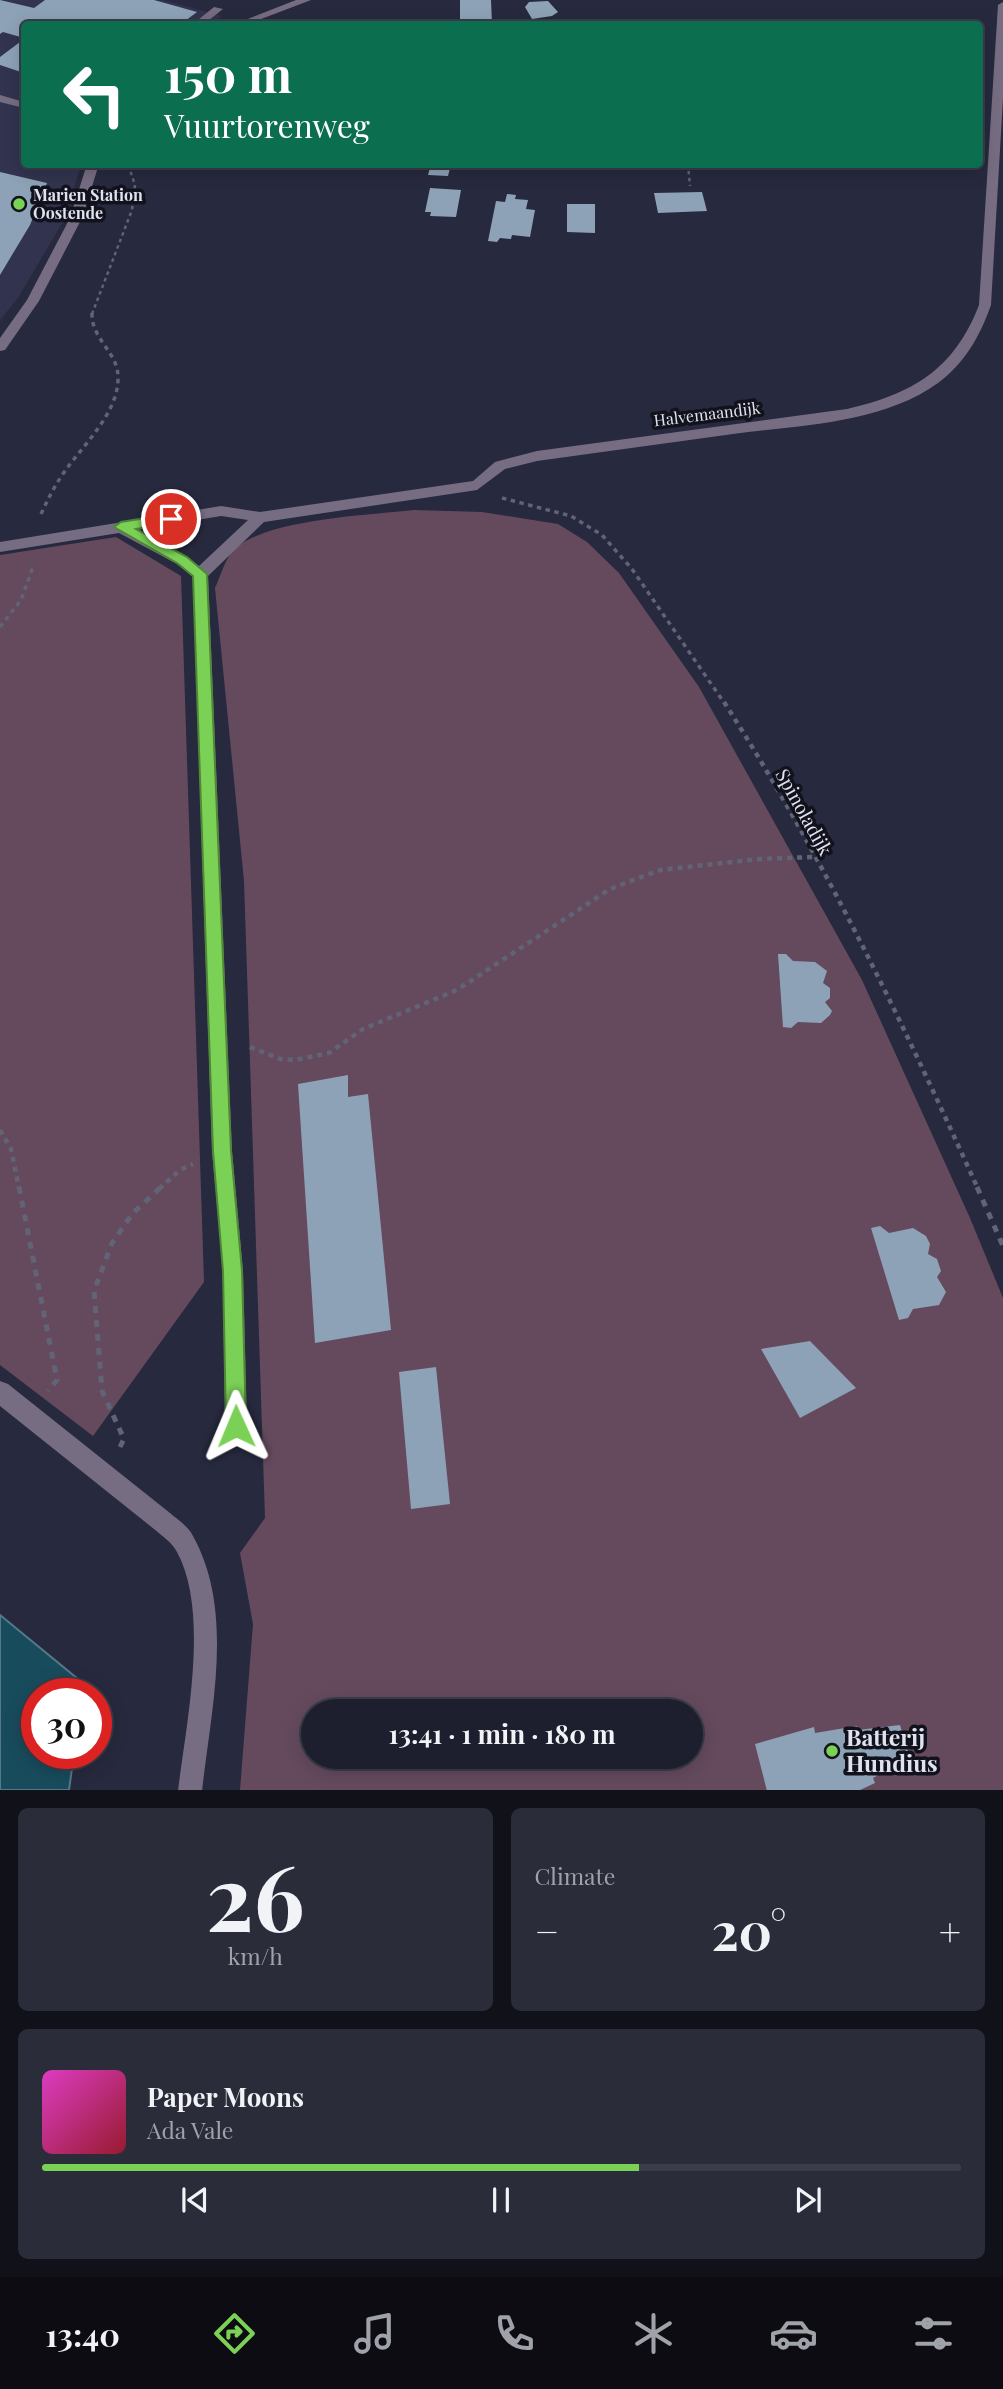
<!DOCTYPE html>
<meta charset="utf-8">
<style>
:root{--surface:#1d1f2e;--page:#2a2c3a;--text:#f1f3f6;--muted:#a0a2aa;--line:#3b3d4a;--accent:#7bd156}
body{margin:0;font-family:"Playfair Display",serif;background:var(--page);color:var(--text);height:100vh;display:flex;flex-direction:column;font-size:26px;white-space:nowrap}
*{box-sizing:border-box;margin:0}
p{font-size:23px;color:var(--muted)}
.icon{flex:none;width:38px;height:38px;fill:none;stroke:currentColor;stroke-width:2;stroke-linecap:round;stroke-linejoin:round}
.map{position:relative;height:1790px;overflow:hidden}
.panel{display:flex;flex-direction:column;gap:18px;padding:18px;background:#101119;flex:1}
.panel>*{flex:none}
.guide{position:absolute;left:21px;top:21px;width:962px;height:147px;border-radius:7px;box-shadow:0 4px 18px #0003,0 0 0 2px var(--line);background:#0b6e4f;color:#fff;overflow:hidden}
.speed{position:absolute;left:21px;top:1678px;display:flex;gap:14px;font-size:35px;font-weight:700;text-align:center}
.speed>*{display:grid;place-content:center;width:91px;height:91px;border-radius:50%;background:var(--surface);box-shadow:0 4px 18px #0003,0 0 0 2px var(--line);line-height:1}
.speed .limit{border:10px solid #d22;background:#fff;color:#111}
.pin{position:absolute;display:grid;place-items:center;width:60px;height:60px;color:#fff;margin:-30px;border:4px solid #fff;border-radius:50%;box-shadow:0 2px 7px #0007}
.me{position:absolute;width:77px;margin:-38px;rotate:359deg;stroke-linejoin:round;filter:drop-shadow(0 0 5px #0008)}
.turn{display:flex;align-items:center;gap:24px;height:147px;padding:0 28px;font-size:32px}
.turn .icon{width:91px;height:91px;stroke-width:2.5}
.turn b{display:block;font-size:49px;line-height:60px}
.big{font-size:52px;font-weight:700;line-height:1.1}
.panel .widget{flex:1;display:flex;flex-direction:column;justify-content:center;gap:10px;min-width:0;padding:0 24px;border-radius:10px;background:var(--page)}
.panel .dial{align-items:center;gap:0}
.dial b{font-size:91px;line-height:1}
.song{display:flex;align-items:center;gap:21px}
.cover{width:84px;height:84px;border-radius:10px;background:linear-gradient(135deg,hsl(310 70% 55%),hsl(350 70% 35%))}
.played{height:7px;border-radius:4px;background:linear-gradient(90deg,var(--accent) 65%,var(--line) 65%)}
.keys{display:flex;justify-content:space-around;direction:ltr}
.heat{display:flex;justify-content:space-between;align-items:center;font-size:38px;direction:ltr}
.panel .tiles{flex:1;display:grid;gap:18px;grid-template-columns:1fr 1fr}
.widget:last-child{grid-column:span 2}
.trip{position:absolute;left:301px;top:1699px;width:402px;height:70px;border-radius:35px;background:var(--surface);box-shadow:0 4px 18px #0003,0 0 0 2px var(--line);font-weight:700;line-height:70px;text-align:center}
.tabs{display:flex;height:112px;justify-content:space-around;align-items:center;background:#0c0c12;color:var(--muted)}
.tabs .icon{width:49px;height:49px}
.tabs .active{color:var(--accent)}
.tabs b{font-size:32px;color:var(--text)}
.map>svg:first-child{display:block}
.built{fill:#32344f}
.green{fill:#654a5e;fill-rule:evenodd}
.water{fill:#184c5d;stroke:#547989;stroke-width:2}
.building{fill:#8ea2b7}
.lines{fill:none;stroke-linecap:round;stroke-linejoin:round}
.path-far3{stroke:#616376;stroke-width:2.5;stroke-dasharray:3.5 3.5;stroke-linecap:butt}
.path-far2{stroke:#616376;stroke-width:3.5;stroke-dasharray:4.5 4.5;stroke-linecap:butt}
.path-far1{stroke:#616376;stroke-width:4.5;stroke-dasharray:5 5;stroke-linecap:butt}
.path{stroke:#616376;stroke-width:5;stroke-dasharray:7 7;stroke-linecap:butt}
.minor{fill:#776d82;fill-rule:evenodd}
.route{fill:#7bd156;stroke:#508838;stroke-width:2}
.poi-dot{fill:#7bd156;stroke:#11121c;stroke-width:2.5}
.labels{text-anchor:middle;stroke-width:7;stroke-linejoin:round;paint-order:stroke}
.far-poi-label{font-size:16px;font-weight:bold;fill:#e0e2f0;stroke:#11121c;text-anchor:start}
.far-street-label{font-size:16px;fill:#e0e2f0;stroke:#11121c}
.street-label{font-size:19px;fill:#e0e2f0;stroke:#11121c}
.near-poi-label{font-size:23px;font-weight:bold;fill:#e0e2f0;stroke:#11121c;text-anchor:start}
</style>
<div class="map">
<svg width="1003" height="1791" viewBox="0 0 1003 1791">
<rect width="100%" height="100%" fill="#27293e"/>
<!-- built -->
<path class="built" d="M0,0H163L222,16L212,24H24V164L81,165L65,218L18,298L0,320Z"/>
<!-- green -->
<path class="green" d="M414,510L482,512L558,524L587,542L619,573L699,687L862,980L970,1218L1003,1298V1790H240L253,1624L240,1553L265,1518L244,881L215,588C220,577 224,563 231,553C258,519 371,515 414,510ZM313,1712H691V1757H313Z
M116,537L181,576L204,1282L93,1436L0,1365V555Z"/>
<!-- water -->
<path class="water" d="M0,1615L84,1684L82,1694H37V1754H74L69,1790H0Z"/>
<!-- building -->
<path class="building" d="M0,0L34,8L45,0H154L197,12L181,24H24V38L3,32L0,34Z
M460,0H491L492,24H460Z
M548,1L558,12L552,16L532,19L525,7L529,2Z
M24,39V73L0,65V57Z
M431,164H451L448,176L428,175Z
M0,172L47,183L30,225L0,275Z
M430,188L461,190L456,217L430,216L431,212H425Z
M702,192L707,211L658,213L654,193Z
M507,194L516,195L515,199L528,200L526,209L535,210L530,237L512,235L511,239L500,238L497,242L488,241L496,201L505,202Z
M567,204H595V233L567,232Z
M778,954H786L793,961L815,962L827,971L823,983L830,988V998L825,1002L832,1011L830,1015L821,1023L798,1022L791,1028L783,1027Z
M348,1075V1097L368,1094L391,1330L315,1343L298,1084Z
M880,1226L889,1233L913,1228L926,1236L930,1244L928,1254L937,1259L941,1271L937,1277L946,1292L939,1305L913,1309L908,1318L899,1320L871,1228Z
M810,1341L856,1388L800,1418L761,1349Z
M436,1367L450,1504L411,1509L399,1372Z
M900,1725L910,1758L873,1778L875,1783L858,1791H767L755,1744L814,1727L815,1733L857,1726L858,1730Z"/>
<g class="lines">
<!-- path-far3 -->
<path class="path-far3" d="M688,164L690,186
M92,314L132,210L135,185L128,164"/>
<!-- path-far2 -->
<path class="path-far2" d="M502,498L571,516L602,535L632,569L725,704
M41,514C48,499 55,485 65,471C84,444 119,412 118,377C118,352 91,339 92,313
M0,627L21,600L33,567"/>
<!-- path-far1 -->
<path class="path-far1" d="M724,702C823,856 903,1023 978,1189
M250,1047L280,1059L295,1060L329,1053L363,1029L457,990L610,889L660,870L759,859L814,857
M0,1130L11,1149L19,1189
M159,1189L180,1170L193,1164"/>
<!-- path -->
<path class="path" d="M19,1187L57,1380L48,1391
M977,1187L1003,1246
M120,1447L124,1439L102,1391L94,1291L112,1243L133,1213L161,1187"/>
<!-- minor -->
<path class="minor" d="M296,0H311L248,24H235Z
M1003,2V98L991,305C980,336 965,363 938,383C881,424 800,425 733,434C668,443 602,452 537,461L505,469L477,490L264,522L208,576L232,1151L243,1271L247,1426L244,1434L236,1437L228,1434L225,1426L223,1271L212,1151L193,576L177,564L119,533L0,552V542L221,506L260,512L473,481L495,462L537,451L847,409C912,394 954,370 979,305L998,5ZM221,516L248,520L199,566L137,530Z
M214,7L223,9L204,24H193Z
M0,95L24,102V108L0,102Z
M87,164H99L82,218L39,301L5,350L0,351V338L27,300L70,218Z
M0,1381L8,1384L170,1513C178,1520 188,1526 193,1536C235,1612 211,1709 202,1791H178C186,1725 210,1612 177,1552C172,1542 162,1536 154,1529L0,1406Z"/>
</g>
<!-- route -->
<path class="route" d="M171,514L176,516V522L136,529L187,557L207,574L231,1151L242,1271L246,1426L243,1433L236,1436L229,1433L226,1426L223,1271L213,1151L193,576L177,563L114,527L121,522Z"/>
<!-- markers -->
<g class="poi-dot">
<circle cx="19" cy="204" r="7"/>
<circle cx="832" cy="1751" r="7"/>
</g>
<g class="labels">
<!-- far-poi labels -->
<g class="far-poi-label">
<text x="33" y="201">Marien Station<tspan x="33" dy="18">Oostende</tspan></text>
</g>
<!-- far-street labels -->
<g class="far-street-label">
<text transform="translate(707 414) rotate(-7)" y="6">Halvemaandijk</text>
</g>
<!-- street labels -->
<g class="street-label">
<text transform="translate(804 812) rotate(61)" y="7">Spinoladijk</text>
</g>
<!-- near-poi labels -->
<g class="near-poi-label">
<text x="846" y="1746">Batterij<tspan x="846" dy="26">Hundius</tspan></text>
</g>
</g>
</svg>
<div class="speed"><div class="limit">30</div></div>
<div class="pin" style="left:171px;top:519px;background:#d93025"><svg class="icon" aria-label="arrive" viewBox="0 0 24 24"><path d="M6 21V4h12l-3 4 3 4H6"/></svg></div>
<svg class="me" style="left:236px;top:1426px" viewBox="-20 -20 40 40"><path d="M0-17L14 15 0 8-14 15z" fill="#7bd156" stroke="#fff" stroke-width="4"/></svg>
<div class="trip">13:41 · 1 min · 180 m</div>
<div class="guide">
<div class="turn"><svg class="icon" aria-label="left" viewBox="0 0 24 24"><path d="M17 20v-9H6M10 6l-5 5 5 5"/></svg><div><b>150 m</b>Vuurtorenweg</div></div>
</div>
</div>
<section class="panel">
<div class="tiles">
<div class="widget dial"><b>26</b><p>km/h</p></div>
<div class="widget"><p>Climate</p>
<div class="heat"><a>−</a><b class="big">20°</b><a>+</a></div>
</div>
<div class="widget">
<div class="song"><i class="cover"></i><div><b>Paper Moons</b><p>Ada Vale</p></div></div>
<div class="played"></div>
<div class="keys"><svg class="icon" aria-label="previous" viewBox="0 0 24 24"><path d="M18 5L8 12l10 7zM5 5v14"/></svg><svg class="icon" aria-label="pause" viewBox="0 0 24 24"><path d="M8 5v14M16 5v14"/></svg><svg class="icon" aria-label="next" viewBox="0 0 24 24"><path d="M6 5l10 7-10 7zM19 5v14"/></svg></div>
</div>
</div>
</section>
<nav class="tabs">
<b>13:40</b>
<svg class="icon active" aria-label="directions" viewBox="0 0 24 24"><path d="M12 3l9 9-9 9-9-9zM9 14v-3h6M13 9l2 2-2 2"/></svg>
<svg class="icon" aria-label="music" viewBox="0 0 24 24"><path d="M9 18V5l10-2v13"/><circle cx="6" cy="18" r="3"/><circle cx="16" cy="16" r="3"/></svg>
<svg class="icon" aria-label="phone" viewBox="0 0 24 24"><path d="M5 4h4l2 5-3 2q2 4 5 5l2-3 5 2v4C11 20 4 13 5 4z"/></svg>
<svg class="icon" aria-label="climate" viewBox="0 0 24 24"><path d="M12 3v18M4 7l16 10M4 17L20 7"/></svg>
<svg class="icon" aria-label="car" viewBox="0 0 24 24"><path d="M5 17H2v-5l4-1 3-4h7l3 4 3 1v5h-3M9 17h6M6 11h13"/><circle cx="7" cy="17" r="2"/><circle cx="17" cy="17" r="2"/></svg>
<svg class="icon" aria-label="filters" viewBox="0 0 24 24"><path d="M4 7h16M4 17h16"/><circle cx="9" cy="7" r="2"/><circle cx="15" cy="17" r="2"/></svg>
</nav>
